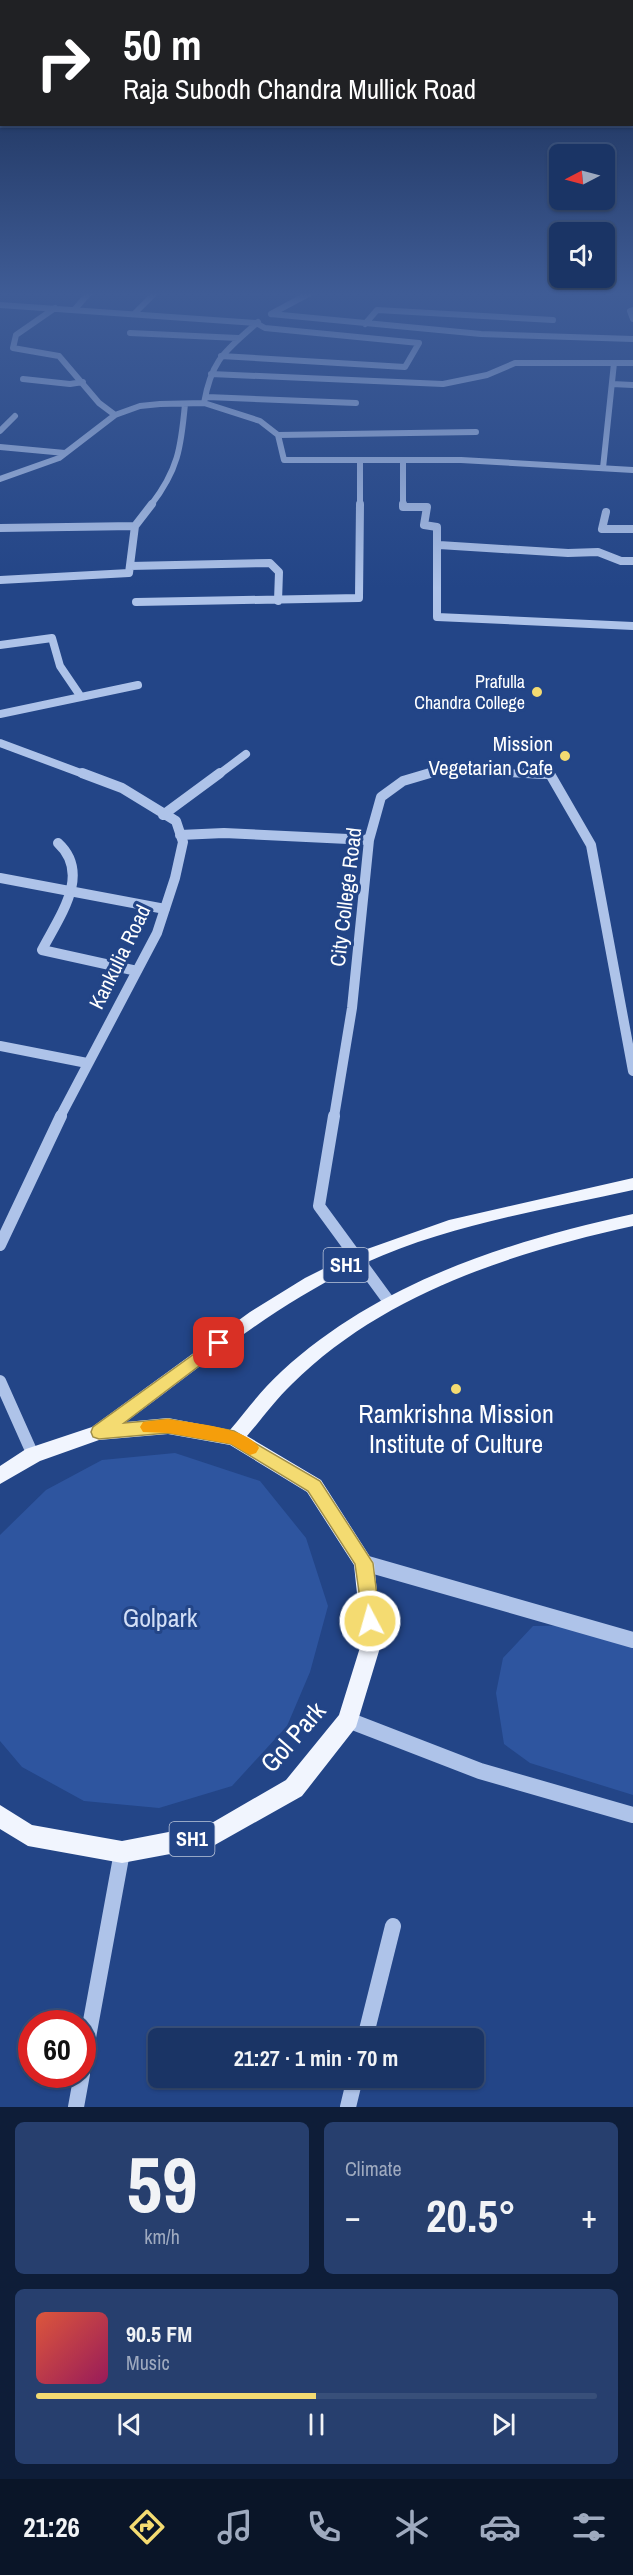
<!DOCTYPE html>
<meta charset="utf-8">
<style>
:root{--surface:#1a3465;--page:#273f6e;--text:#f1f3f6;--muted:#9faabf;--line:#384f79;--accent:#f4db71}
body{margin:0;font-family:"Archivo Narrow",sans-serif;background:var(--page);color:var(--text);height:100vh;display:flex;flex-direction:column;font-size:22px;white-space:nowrap}
*{box-sizing:border-box;margin:0}
p{font-size:20px;color:var(--muted)}
.icon{flex:none;width:33px;height:33px;fill:none;stroke:currentColor;stroke-width:2;stroke-linecap:round;stroke-linejoin:round}
.map{position:relative;height:2107px;overflow:hidden}
.drawer{display:flex;flex-direction:column;gap:15px;padding:15px;background:#0e1d38;flex:1}
.drawer>*{flex:none}
.top-card{position:absolute;left:0px;top:0px;width:633px;height:126px;box-shadow:0 2px 4px #0004,0 0 0 2px var(--line);background:#202124;color:#fff;overflow:hidden}
.needle{width:39px;rotate:264deg}
.tools{position:absolute;left:549px;top:144px;display:grid;gap:12px}
.tools a{display:grid;place-items:center;width:66px;height:66px;border-radius:9px;background:var(--surface);box-shadow:0 2px 4px #0004,0 0 0 2px var(--line);font-size:30px}
.speed{position:absolute;left:18px;top:2010px;display:flex;gap:12px;font-size:30px;font-weight:700;text-align:center}
.speed>*{display:grid;place-content:center;width:78px;height:78px;border-radius:50%;background:var(--surface);box-shadow:0 2px 4px #0004,0 0 0 2px var(--line);line-height:1}
.speed .limit{border:9px solid #d22;background:#fff;color:#111}
.pin{position:absolute;display:grid;place-items:center;width:51px;height:51px;color:#fff;margin:-26px;border-radius:12px;box-shadow:0 3px 9px #0006}
.me{position:absolute;width:66px;margin:-33px;rotate:354deg;stroke-linejoin:round;filter:drop-shadow(0 0 4px #0008)}
.turn{display:flex;align-items:center;gap:21px;height:126px;padding:0 24px;font-size:27px}
.turn .icon{width:78px;height:78px;stroke-width:2.5}
.turn b{display:block;font-size:42px;line-height:51px}
.big{font-size:45px;font-weight:800;line-height:1.1}
.drawer .tile{flex:1;display:flex;flex-direction:column;justify-content:center;gap:9px;min-width:0;padding:0 21px;border-radius:9px;background:var(--page)}
.drawer .dial{align-items:center;gap:0}
.dial b{font-size:78px;line-height:1}
.song{display:flex;align-items:center;gap:18px}
.cover{width:72px;height:72px;border-radius:9px;background:linear-gradient(135deg,hsl(10 70% 55%),hsl(330 70% 35%))}
.played{height:6px;border-radius:3px;background:linear-gradient(90deg,var(--accent) 50%,var(--line) 50%)}
.keys{display:flex;justify-content:space-around;direction:ltr}
.heat{display:flex;justify-content:space-between;align-items:center;font-size:33px;direction:ltr}
.drawer .tiles{flex:1;display:grid;gap:15px;grid-template-columns:1fr 1fr}
.tile:last-child{grid-column:span 2}
.trip{position:absolute;left:148px;top:2028px;width:336px;height:60px;border-radius:9px;background:var(--surface);box-shadow:0 2px 4px #0004,0 0 0 2px var(--line);font-weight:800;line-height:60px;text-align:center}
.tabs{display:flex;height:96px;justify-content:space-around;align-items:center;background:#0a1528;color:var(--muted)}
.tabs .icon{width:42px;height:42px}
.tabs .current{color:var(--accent)}
.tabs b{font-size:27px;color:var(--text)}
.map>svg:first-child{display:block}
.green{fill:#2e559f}
.lines{fill:none;stroke-linecap:round;stroke-linejoin:round}
.minor-far4{stroke:#aec3e9;stroke-width:6}
.minor-far3{stroke:#aec3e9;stroke-width:8}
.minor-far2{stroke:#aec3e9;stroke-width:10}
.minor-far1{stroke:#aec3e9;stroke-width:12}
.minor{stroke:#aec3e9;stroke-width:16}
.major{fill:#f1f5fe;fill-rule:evenodd}
.route{fill:#f4db71;stroke:#9f8e49;stroke-width:1.5}
.slow{fill:#f59e0b}
.poi-dot{fill:#f4db71;stroke:#234587;stroke-width:2}
.labels{text-anchor:middle;stroke-width:6;stroke-linejoin:round;paint-order:stroke}
.far-poi-label{font-size:18px;fill:#fff;stroke:#234587;text-anchor:end}
.shield{fill:#234587;stroke:#bdc7db;stroke-width:1.5}
.shield-label{font-size:20px;font-weight:bold;fill:#fff}
.poi-label{font-size:21px;fill:#fff;stroke:#234587;text-anchor:end}
.street-label{font-size:21px;fill:#fff;stroke:#234587}
.near-poi-label{font-size:26px;fill:#fff;stroke:#234587}
.near-park-label{font-size:26px;fill:#d2dff7;stroke:#234587}
.near-street-label{font-size:26px;fill:#fff;stroke:#234587}
</style>
<div class="map">
<svg width="633" height="2107" viewBox="0 0 633 2107">
<rect width="100%" height="100%" fill="#234587"/>
<!-- green -->
<path class="green" d="M175,1453L260,1481L306,1538L328,1606L310,1672L287,1726L232,1786L159,1808L84,1801L22,1767L0,1741V1535L46,1490L102,1460Z
M604,1625L633,1634V1795L530,1763L504,1744L496,1693L503,1658L533,1626Z"/>
<g class="lines">
<!-- minor-far4 -->
<path class="minor-far4" d="M0,305L256,323L265,328L419,343L405,367L221,356
M55,308L16,335L13,348L59,356L99,403L115,415
M75,309L89,293
M633,310L630,311L633,319
M135,313L155,293
M271,314L481,334L633,339
M271,314L310,293
M365,324L377,310L553,320
M130,333L238,338
M211,374L443,384L487,375L515,363H633
M23,379L70,384L83,382
M612,384L633,385
M207,397L356,403
M204,403C212,358 226,351 258,322
M0,431L15,416
M278,435L476,432
M0,447L65,453
M403,461V505
M603,468L614,363
M0,479L59,458L115,415L140,406L160,404L204,403L260,421L278,435L284,460H461L633,470
M151,505C178,470 181,448 185,404
M360,505V461"/>
<!-- minor-far3 -->
<path class="minor-far3" d="M403,504V507H427L424,525L437,527V617L633,626
M606,512L602,529H633
M0,528L135,526
M439,545L568,553L598,552L621,561H633
M130,566L270,563L279,572L278,601
M0,580L129,573L135,526L152,504
M136,602L359,598L360,504
M0,645L52,638L60,666L81,697
M0,714L138,685
M0,743L86,775
M218,775L246,754
M424,775L440,770L550,775"/>
<!-- minor-far2 -->
<path class="minor-far2" d="M525,773L550,774L591,845L633,1071
M163,815L220,773
M180,835L224,833L369,840
M58,843C92,874 59,917 42,950L137,971
M0,878L165,909
M0,1046L87,1063
M60,1117L157,933L175,878L183,842L176,821L122,788L82,773
M334,1117L352,1008L369,840L381,797L403,781L430,773"/>
<!-- minor-far1 -->
<path class="minor-far1" d="M334,1116L319,1206L390,1303
M0,1245L61,1116
M0,1381L33,1455"/>
<!-- minor -->
<path class="minor" d="M364,1563L633,1640
M348,1720L480,1771L633,1815
M365,2038L393,1926
M82,2070L122,1852
M76,2107L82,2074
M348,2107L355,2078"/>
<!-- major -->
<path class="major" d="M633,1178V1190C543,1210 449,1225 365,1263C278,1301 202,1366 126,1422L168,1418L230,1430C247,1410 262,1389 282,1371C379,1282 507,1242 633,1214V1226C511,1253 383,1294 292,1384C275,1400 262,1419 247,1436L321,1480L374,1563L382,1641L356,1727L302,1796L213,1846L122,1863L28,1846L0,1829V1805L32,1825L122,1841L210,1824L286,1780L339,1715L362,1641L354,1565L307,1492L230,1445L168,1434L99,1440L40,1461L0,1484V1466L26,1449L92,1427L250,1312L305,1278L353,1254L449,1220Z"/>
</g>
<!-- sky -->
<linearGradient id="sky" x2="0" y2="1"><stop stop-color="#13264a"/><stop offset="0.5" stop-color="#3f5c96"/><stop offset="1" stop-color="#3f5c96" stop-opacity="0"/></linearGradient>
<rect width="633" height="588" fill="url(#sky)"/>
<!-- route -->
<path class="route" d="M219,1336L227,1343L224,1347L124,1423L168,1419L234,1431L320,1481L373,1563L380,1621L377,1627L370,1630L364,1627L355,1564L308,1491L231,1444L168,1433L99,1439L93,1437L91,1432L93,1427Z"/>
<!-- slow -->
<path class="slow" d="M168,1419C190,1423 248,1427 259,1448L256,1453L250,1455L231,1444L168,1433L143,1432L140,1427L143,1422Z"/>
<!-- markers -->
<g class="poi-dot">
<circle cx="537" cy="692" r="6"/>
<circle cx="565" cy="756" r="6"/>
<circle cx="456" cy="1389" r="6"/>
</g>
<g class="labels">
<!-- far-poi labels -->
<g class="far-poi-label">
<text x="525" y="688">Prafulla<tspan x="525" dy="21">Chandra College</tspan></text>
</g>
<!-- shield labels -->
<g class="shield">
<rect x="323.5" y="1248" width="45" height="34" rx="4.5"/>
<rect x="169.5" y="1822" width="45" height="34" rx="4.5"/>
</g>
<g class="shield-label">
<text x="346" y="1272">SH1</text>
<text x="192" y="1846">SH1</text>
</g>
<!-- poi labels -->
<g class="poi-label">
<text x="553" y="751">Mission<tspan x="553" dy="24">Vegetarian Cafe</tspan></text>
</g>
<!-- street labels -->
<g class="street-label">
<text transform="translate(346 897) rotate(-83)" y="7">City College Road</text>
<text transform="translate(120 957) rotate(-64)" y="7">Kankulia Road</text>
</g>
<!-- near-poi labels -->
<g class="near-poi-label">
<text x="456" y="1423">Ramkrishna Mission<tspan x="456" dy="30">Institute of Culture</tspan></text>
</g>
<!-- near-park labels -->
<g class="near-park-label">
<text x="160" y="1627">Golpark</text>
</g>
<!-- near-street labels -->
<g class="near-street-label">
<text transform="translate(293 1737) rotate(-49)" y="9">Gol Park</text>
</g>
</g>
</svg>
<div class="tools">
<a><svg class="needle" viewBox="-14 -14 28 28"><path d="M0-13l5 13h-10z" fill="#e53935"/><path d="M0 13l5-13h-10z" fill="#9faabf"/></svg></a>
<a><svg class="icon" aria-label="sound" viewBox="0 0 24 24"><path d="M4 9h4l5-4v14l-5-4H4zM17 9q2 3 0 6"/></svg></a>
</div>
<div class="speed"><div class="limit">60</div></div>
<div class="pin" style="left:219px;top:1343px;background:#d93025"><svg class="icon" aria-label="arrive" viewBox="0 0 24 24"><path d="M6 21V4h12l-3 4 3 4H6"/></svg></div>
<svg class="me" style="left:370px;top:1621px" viewBox="-20 -20 40 40"><circle r="17" fill="#f4db71" stroke="#fff" stroke-width="3"/><path d="M0-11L8 9 0 5-8 9z" fill="#fff"/></svg>
<div class="trip">21:27 · 1 min · 70 m</div>
<div class="top-card">
<div class="turn"><svg class="icon" aria-label="right" viewBox="0 0 24 24"><path d="M7 20v-9h11M14 6l5 5-5 5"/></svg><div><b>50 m</b>Raja Subodh Chandra Mullick Road</div></div>
</div>
</div>
<section class="drawer">
<div class="tiles">
<div class="tile dial"><b>59</b><p>km/h</p></div>
<div class="tile"><p>Climate</p>
<div class="heat"><a>−</a><b class="big">20.5°</b><a>+</a></div>
</div>
<div class="tile">
<div class="song"><i class="cover"></i><div><b>90.5 FM</b><p>Music</p></div></div>
<div class="played"></div>
<div class="keys"><svg class="icon" aria-label="previous" viewBox="0 0 24 24"><path d="M18 5L8 12l10 7zM5 5v14"/></svg><svg class="icon" aria-label="pause" viewBox="0 0 24 24"><path d="M8 5v14M16 5v14"/></svg><svg class="icon" aria-label="next" viewBox="0 0 24 24"><path d="M6 5l10 7-10 7zM19 5v14"/></svg></div>
</div>
</div>
</section>
<nav class="tabs">
<b>21:26</b>
<svg class="icon current" aria-label="directions" viewBox="0 0 24 24"><path d="M12 3l9 9-9 9-9-9zM9 14v-3h6M13 9l2 2-2 2"/></svg>
<svg class="icon" aria-label="music" viewBox="0 0 24 24"><path d="M9 18V5l10-2v13"/><circle cx="6" cy="18" r="3"/><circle cx="16" cy="16" r="3"/></svg>
<svg class="icon" aria-label="phone" viewBox="0 0 24 24"><path d="M5 4h4l2 5-3 2q2 4 5 5l2-3 5 2v4C11 20 4 13 5 4z"/></svg>
<svg class="icon" aria-label="climate" viewBox="0 0 24 24"><path d="M12 3v18M4 7l16 10M4 17L20 7"/></svg>
<svg class="icon" aria-label="car" viewBox="0 0 24 24"><path d="M5 17H2v-5l4-1 3-4h7l3 4 3 1v5h-3M9 17h6M6 11h13"/><circle cx="7" cy="17" r="2"/><circle cx="17" cy="17" r="2"/></svg>
<svg class="icon" aria-label="filters" viewBox="0 0 24 24"><path d="M4 7h16M4 17h16"/><circle cx="9" cy="7" r="2"/><circle cx="15" cy="17" r="2"/></svg>
</nav>
